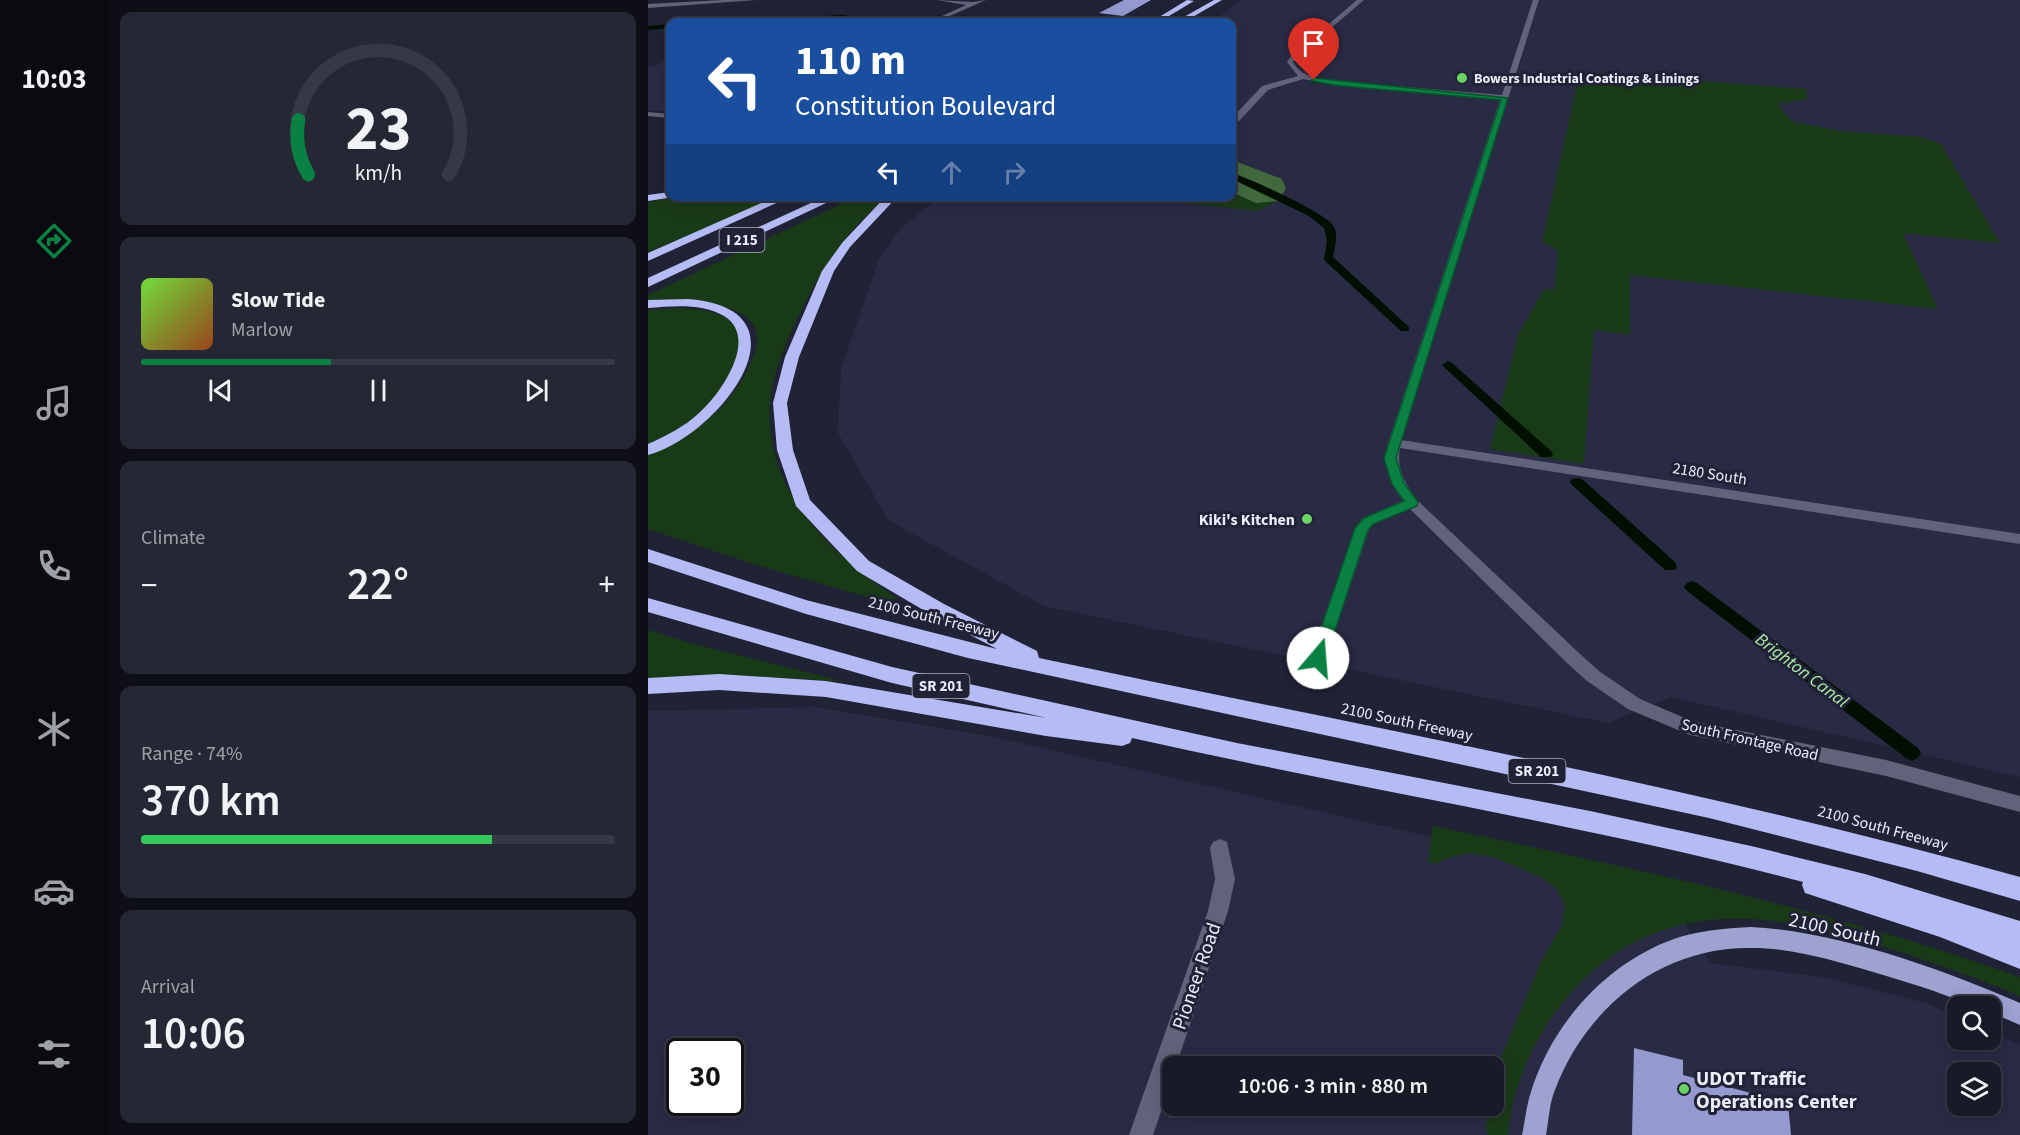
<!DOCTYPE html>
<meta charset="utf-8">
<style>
:root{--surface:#181a28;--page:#252734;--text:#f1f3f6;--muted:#9fa1a8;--line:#363845;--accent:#0b8043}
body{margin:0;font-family:"Source Sans 3",sans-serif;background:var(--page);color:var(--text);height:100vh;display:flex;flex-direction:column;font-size:22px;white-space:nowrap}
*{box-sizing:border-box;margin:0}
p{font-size:20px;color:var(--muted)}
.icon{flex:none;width:33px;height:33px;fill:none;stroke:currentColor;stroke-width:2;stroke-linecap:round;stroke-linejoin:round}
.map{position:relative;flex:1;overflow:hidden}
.side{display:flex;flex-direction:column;gap:12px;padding:12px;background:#0d0e16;width:540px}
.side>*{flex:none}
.guide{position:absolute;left:18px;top:18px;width:570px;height:183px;border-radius:12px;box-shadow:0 3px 15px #0003,0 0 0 2px var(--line);background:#1a4fa0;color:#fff;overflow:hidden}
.tools{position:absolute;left:1299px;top:996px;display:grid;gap:12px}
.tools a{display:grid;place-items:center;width:54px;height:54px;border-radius:12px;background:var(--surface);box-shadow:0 3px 15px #0003,0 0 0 2px var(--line);font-size:30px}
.speed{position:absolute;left:18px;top:1038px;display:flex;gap:12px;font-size:30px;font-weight:700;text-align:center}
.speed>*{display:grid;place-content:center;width:78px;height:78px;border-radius:50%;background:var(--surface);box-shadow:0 3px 15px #0003,0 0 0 2px var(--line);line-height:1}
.speed .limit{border:3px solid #111;border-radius:9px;background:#fff;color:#111}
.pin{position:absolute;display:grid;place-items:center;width:51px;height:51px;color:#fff;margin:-62px -26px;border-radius:50% 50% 50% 0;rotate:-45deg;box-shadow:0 0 6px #0007}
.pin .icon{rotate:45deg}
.me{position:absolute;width:66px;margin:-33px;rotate:18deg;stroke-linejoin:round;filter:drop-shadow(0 0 4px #0008)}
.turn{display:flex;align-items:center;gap:21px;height:126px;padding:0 30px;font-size:27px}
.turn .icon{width:78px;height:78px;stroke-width:2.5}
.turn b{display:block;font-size:42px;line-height:51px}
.lanes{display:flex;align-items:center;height:57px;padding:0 30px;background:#0003;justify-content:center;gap:30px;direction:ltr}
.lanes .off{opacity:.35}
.big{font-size:45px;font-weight:600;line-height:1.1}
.side .widget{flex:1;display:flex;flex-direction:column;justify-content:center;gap:9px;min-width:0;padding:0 21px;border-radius:12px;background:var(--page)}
.side .dial{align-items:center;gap:0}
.dial svg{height:156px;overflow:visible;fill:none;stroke:var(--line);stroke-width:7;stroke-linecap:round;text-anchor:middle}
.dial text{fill:var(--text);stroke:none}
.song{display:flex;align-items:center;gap:18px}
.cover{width:72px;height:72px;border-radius:9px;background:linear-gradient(135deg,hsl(100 70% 55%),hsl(20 70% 35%))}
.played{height:6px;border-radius:3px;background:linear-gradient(90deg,var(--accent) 40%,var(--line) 40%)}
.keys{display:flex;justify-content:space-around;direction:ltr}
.heat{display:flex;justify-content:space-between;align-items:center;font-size:33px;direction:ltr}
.charge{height:9px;border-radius:4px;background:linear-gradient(90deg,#34c759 74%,var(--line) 0)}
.trip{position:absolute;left:514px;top:1056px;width:342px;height:60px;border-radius:12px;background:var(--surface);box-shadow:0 3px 15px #0003,0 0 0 2px var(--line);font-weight:600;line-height:60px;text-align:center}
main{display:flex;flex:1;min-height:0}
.menu{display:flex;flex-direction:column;width:108px;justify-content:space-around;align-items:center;background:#0a0a10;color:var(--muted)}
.menu .icon{width:42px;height:42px}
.menu .active{color:var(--accent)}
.menu b{font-size:27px;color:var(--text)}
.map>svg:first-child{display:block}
.built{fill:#292b45;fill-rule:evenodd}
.green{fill:#193a17}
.forest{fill:#42693e}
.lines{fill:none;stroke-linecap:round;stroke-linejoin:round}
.canal{fill:#000f00;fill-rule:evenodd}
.building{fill:#949ad0}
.minor{fill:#60637a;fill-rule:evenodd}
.major{fill:#9da2d1;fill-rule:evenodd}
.highway{fill:#b5bbf4;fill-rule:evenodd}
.route{fill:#0b8043;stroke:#07532c;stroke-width:1.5}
.poi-dot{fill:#6ad364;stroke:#202236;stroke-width:2}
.labels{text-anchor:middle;stroke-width:6;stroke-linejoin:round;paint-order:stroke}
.far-poi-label{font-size:14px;font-weight:bold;fill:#ebedfb;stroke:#202236;text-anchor:start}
.shield{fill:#202236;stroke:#aeb0c0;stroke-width:1.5}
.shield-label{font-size:15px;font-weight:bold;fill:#ebedfb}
.street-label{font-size:16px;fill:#ebedfb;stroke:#202236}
.poi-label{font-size:16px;font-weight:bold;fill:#ebedfb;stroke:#202236;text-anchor:end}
.water-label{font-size:18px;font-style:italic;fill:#adeaa7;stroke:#202236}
.near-street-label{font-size:20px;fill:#ebedfb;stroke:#202236}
.near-poi-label{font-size:20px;font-weight:bold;fill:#ebedfb;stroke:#202236;text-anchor:start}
</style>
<main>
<nav class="menu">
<b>10:03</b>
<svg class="icon active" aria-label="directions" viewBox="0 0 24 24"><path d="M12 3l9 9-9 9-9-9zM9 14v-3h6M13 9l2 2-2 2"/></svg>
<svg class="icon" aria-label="music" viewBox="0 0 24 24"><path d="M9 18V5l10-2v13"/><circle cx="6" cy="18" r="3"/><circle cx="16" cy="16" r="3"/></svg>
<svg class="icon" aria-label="phone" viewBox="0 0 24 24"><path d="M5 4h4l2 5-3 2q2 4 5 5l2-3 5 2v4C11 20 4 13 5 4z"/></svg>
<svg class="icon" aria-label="climate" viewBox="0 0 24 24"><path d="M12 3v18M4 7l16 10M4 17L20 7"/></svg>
<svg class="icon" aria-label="car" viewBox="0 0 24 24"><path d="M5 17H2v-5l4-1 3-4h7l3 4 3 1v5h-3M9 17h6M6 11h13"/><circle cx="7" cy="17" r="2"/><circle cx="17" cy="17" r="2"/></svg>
<svg class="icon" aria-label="filters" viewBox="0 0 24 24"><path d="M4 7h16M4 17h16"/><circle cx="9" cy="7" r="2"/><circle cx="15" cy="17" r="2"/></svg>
</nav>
<section class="side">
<div class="widget dial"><svg viewBox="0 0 100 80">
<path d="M14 69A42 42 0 1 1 86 69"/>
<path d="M14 69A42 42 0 0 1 9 41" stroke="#0b8043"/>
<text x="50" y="56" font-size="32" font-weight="700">23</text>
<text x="50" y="72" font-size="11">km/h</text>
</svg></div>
<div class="widget">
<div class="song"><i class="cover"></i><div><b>Slow Tide</b><p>Marlow</p></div></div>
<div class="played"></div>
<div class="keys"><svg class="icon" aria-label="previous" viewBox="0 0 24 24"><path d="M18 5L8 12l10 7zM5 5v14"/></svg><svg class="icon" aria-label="pause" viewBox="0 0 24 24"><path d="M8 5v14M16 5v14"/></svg><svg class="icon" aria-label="next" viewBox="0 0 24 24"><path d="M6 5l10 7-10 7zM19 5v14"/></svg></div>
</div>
<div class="widget"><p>Climate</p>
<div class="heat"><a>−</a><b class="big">22°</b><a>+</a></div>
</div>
<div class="widget"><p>Range · 74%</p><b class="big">370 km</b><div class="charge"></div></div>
<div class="widget"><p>Arrival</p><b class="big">10:06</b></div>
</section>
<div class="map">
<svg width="1372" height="1135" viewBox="0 0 1372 1135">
<rect width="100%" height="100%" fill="#202236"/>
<!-- built -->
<path class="built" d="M595,0H1372V777L1023,697L960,723L396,606L240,520L190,433L193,369L230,262L253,228L291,197L584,196V22H563Z
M22,59V112L0,110V68Z
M168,707L342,736L775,835L1020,898L1063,963L1175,977L1281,1004L1309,1017L1310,1040H1342L1343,1032L1372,1045V1135H0V711ZM32,1052H82V1102H32ZM525,1066H846V1106H525ZM1310,1072H1342V1106H1310Z"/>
<!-- green -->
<path class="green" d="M932,71L1158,89L1159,99L1130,104L1143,121L1192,131L1272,137L1293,144L1352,243L1255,233L1290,309L982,275V335L946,330L936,464L842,449L870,335L896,289L906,290L910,253L905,247L894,242Z
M584,192L608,203L629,201L610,211L482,197L584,196Z
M34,196L133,197L0,252V202Z
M208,197H238C195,235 173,268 148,321C137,346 124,375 122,403C116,492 182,553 249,598L240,603L105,564L0,529V455C18,444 39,435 56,422C75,408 93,386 102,364C106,355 111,344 109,333C100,297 28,302 0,302V295Z
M34,308C65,311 76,311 96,335L85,373L58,408L34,427L0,445V310Z
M0,630L42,643L197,682C131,676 66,676 0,682Z
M785,826C983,868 1181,909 1372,977V996C1329,978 1284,962 1240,948C1124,911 1010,893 921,995C888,1033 864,1085 860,1135H840L838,1129L841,1106H846V1082L852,1060L893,962L914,925L917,905L908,888L894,878L848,858L821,853L796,859L789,864L780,862Z"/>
<!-- forest -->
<path class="forest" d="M584,160L634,179L638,189L629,201L608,203L584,192Z"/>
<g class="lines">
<!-- canal -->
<path class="canal" d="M193,15L258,22L193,19L86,22Z
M22,24V28L0,30V26Z
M584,173C603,179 674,211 685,225C691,234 687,248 685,257L761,327V331H753L676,260L679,241L676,228L661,216L584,179Z
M800,361L804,363L903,451L905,454L903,457H893L796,367L794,365Z
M929,478L934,479L1027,562L1029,566L1027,570H1017L924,485L922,482L924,479Z
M1044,581L1049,583L1270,748L1273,753L1270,758L1264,761L1258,758L1039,591L1036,587L1039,583Z"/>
</g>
<!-- building -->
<path class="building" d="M476,0H503L475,16L451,13Z
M986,1048L1035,1060V1075L1140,1103L1143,1135H984Z"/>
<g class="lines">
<!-- minor -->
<path class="minor" d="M74,0H108L0,8V4Z
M289,0L325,2L338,0L288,22H281L318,5Z
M709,0H716L648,58L645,62C653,77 671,79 686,81L854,95L885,0H891L753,440L1372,534V544L752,448C748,469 757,483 769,500L931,653L951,671L992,699L1044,721L1238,760L1372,796V812L1238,776L1042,735L980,709L939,681L919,663L762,509L725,524L721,530L678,658L676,663L670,664L664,663L662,658L707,528L715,518L755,501C742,482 734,467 740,443L852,100L686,85L655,79L620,90L591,121H585V117L614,86L650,76L639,62L643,56Z
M0,112L22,114V118L0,116Z
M572,839L579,842L587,879L580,911L528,1066H525V1076L505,1135H481L560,911L567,879L562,848L565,842Z"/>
<!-- major -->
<path class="major" d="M1103,927C1188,931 1294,969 1372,1003V1025L1342,1012V1006C1322,1006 1305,998 1286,991C1266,984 1245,978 1225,972C1186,961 1145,948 1104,948C1014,946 938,1007 907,1090C901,1104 901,1120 898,1135H874C877,1122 878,1108 882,1095C903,1023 962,958 1035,936C1058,930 1080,928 1103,927Z"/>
<!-- highway -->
<path class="highway" d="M539,0L546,1L511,22H503Z
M566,0H574L536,22H527Z
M22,192V196L26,197L0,201V195Z
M129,196H144L0,261V253Z
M178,196H193L0,287V278Z
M238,196H250L202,247L186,271L151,357L139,403L145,450L162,500L221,561L296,604L389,651L391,658C719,727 1049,787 1372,877V901L1269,871L1061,818L320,658L158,614L0,562V549L158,600L349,649L282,614L209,571L148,506L129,450L125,403L137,357L174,271L194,243Z
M40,299C169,309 71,436 0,455V444C18,436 36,427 51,413C72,395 112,338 76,316C54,303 25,306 0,308V300Z
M0,598L244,667L589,743L942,811L1103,846L1217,874L1372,921V969L1292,937L1157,893L1154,885L1155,882C934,824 707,788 484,738L482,743L474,746L398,736L178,697L71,690L0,694V678L71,674L178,681L399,718L244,683L0,612Z"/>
</g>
<!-- route -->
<path class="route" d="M666,78L860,98L748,458L756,483L770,502L769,506L725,524L720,530L678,658L675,663H665L663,658L707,528L716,518L756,501L744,484L736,458L853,100L693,86L663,81Z"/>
<!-- markers -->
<g class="poi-dot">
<circle cx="814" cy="78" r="6"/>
<circle cx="659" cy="519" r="6"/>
<circle cx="1036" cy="1089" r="6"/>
</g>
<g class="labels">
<!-- far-poi labels -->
<g class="far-poi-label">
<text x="826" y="83">Bowers Industrial Coatings &amp; Linings</text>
</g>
<!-- shield labels -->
<g class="shield">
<rect x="71.5" y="228" width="45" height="24" rx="4.5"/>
<rect x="264.5" y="674" width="57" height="24" rx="4.5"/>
<rect x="860.5" y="759" width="57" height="24" rx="4.5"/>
</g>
<g class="shield-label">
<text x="94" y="245">I 215</text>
<text x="293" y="691">SR 201</text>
<text x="889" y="776">SR 201</text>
</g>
<!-- street labels -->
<g class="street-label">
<text transform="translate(1062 473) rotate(9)" y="6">2180 South</text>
<text transform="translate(286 617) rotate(14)" y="6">2100 South Freeway</text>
<text transform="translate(759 721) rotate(12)" y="6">2100 South Freeway</text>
<text transform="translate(1102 739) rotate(13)" y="6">South Frontage Road</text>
<text transform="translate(1235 827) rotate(15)" y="6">2100 South Freeway</text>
</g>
<!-- poi labels -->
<g class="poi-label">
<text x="647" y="525">Kiki's Kitchen</text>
</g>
<!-- water labels -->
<g class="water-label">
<text transform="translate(1154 670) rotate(37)" y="6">Brighton Canal</text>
</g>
<!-- near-street labels -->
<g class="near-street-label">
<text transform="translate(1187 929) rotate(13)" y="7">2100 South</text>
<text transform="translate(548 976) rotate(-71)" y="7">Pioneer Road</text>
</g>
<!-- near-poi labels -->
<g class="near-poi-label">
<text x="1048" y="1085">UDOT Traffic<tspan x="1048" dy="23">Operations Center</tspan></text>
</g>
</g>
</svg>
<div class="tools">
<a><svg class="icon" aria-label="search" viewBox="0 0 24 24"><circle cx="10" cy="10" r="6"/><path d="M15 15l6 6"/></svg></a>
<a><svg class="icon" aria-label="layers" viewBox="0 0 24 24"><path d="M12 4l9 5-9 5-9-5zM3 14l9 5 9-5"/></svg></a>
</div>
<div class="speed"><div class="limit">30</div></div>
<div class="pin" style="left:666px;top:80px;background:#d93025"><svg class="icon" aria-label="arrive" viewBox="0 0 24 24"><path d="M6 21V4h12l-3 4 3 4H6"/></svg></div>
<svg class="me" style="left:670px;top:658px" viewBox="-20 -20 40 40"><circle r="19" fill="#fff"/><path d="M0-13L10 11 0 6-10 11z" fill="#0b8043"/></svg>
<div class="trip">10:06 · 3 min · 880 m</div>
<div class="guide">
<div class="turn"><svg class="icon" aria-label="left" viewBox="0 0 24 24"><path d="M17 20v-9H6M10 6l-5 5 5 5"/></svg><div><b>110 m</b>Constitution Boulevard</div></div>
<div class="lanes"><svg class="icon" aria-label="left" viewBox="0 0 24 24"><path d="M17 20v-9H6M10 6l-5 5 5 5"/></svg><svg class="icon off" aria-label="ahead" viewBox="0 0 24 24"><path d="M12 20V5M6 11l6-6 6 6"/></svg><svg class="icon off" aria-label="right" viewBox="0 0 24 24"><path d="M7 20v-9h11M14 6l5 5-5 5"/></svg></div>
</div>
</div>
</main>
